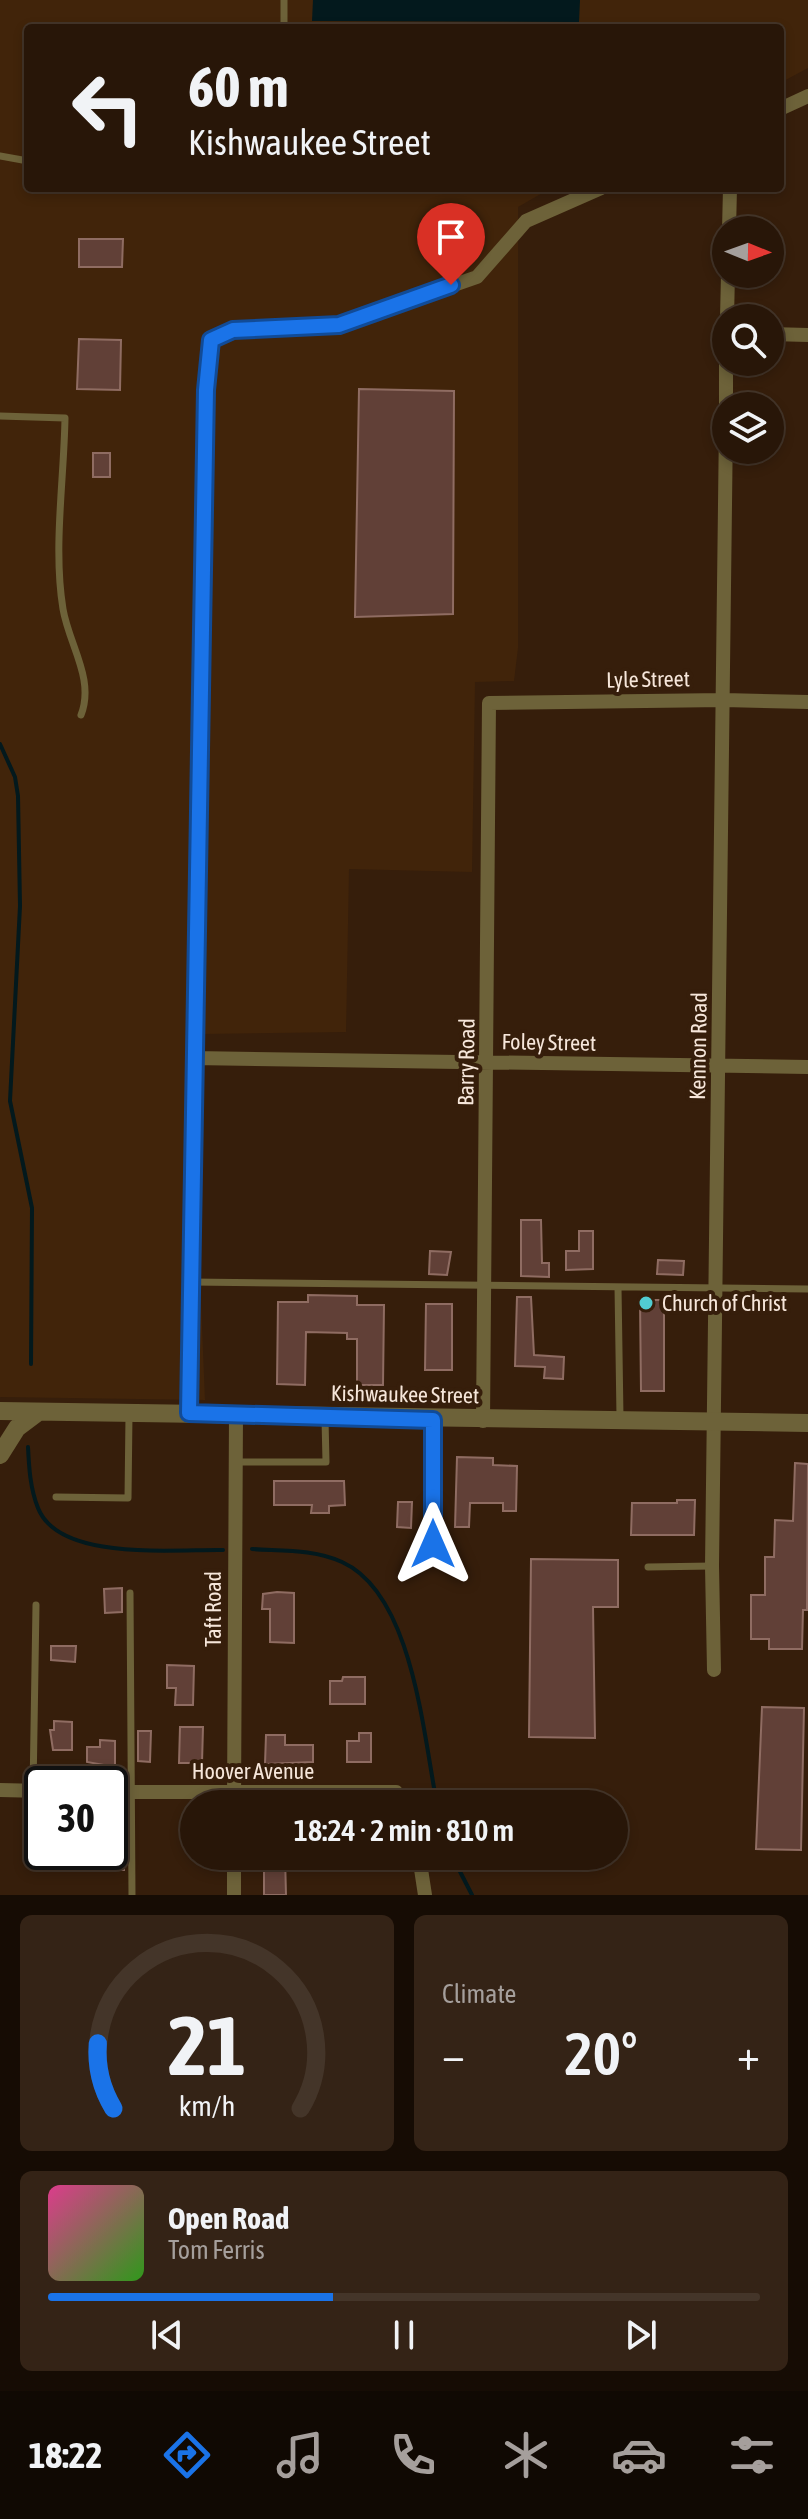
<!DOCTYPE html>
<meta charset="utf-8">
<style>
:root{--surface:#281608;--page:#342316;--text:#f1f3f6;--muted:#a59f9c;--line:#443529;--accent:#1a73e8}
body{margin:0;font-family:"Asap Condensed",sans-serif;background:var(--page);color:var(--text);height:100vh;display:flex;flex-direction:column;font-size:30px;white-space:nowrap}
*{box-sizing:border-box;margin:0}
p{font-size:26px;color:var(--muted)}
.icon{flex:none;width:44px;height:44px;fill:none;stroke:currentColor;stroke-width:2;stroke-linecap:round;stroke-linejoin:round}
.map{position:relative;height:1895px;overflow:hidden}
.sheet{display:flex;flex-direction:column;gap:20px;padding:20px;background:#160c04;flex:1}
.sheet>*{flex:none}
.hud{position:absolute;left:24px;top:24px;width:760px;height:168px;border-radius:8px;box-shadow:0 4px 12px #0003,0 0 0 2px var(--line);background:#281608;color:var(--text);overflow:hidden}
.needle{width:52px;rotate:91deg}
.controls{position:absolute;left:712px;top:216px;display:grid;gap:16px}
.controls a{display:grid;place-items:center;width:72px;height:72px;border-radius:50%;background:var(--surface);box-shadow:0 4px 12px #0003,0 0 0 2px var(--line);font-size:40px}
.speed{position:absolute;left:24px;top:1766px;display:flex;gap:16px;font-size:40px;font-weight:700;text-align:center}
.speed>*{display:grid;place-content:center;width:104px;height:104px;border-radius:50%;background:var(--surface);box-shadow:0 4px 12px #0003,0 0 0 2px var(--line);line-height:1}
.speed .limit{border:4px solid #111;border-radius:12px;background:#fff;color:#111}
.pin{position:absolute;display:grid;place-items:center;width:68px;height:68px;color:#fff;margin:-82px -34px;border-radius:50% 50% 50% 0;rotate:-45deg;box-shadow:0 0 8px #0007}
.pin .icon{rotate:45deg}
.me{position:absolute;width:88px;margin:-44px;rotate:0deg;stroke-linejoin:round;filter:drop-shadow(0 0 6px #0008)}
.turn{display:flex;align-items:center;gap:28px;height:168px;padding:0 32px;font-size:36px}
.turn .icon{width:104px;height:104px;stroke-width:2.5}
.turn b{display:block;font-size:56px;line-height:68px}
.big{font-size:60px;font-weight:600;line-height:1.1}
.sheet .widget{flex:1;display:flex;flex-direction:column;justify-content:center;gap:12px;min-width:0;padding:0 28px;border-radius:12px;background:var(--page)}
.sheet .dial{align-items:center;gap:0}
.dial svg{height:208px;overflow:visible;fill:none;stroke:var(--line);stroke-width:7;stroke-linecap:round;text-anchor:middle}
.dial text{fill:var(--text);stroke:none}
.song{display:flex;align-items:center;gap:24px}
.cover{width:96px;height:96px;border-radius:12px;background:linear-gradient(135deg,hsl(330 70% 55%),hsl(110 70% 35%))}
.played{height:8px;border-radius:4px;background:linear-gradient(90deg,var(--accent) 40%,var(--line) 40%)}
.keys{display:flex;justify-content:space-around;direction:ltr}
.heat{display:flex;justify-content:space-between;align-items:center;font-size:44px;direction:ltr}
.sheet .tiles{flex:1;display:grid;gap:20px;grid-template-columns:1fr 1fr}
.widget:last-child{grid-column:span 2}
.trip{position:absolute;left:180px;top:1790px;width:448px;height:80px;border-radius:40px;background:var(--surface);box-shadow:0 4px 12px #0003,0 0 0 2px var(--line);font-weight:600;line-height:80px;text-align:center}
.menu{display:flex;height:128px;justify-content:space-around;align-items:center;background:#100903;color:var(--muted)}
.menu .icon{width:56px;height:56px}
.menu .current{color:var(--accent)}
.menu b{font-size:36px;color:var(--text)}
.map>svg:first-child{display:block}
.built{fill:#41240a}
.water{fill:#03191d}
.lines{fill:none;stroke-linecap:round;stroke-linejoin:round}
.stream{stroke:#03191d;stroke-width:4}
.building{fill:#614037;stroke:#8f6c62;stroke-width:2}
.service{stroke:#6d6239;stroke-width:7}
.minor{stroke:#6d6239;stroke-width:14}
.tertiary{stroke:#6d6239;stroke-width:18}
.route-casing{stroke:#114b97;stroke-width:20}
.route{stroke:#1a73e8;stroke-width:14}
.poi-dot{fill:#51ccd2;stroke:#361e0b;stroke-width:3}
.labels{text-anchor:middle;stroke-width:8;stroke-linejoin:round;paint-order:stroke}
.street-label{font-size:22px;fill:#f6e6da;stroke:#361e0b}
.poi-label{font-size:22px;fill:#f6e6da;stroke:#361e0b;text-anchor:start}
</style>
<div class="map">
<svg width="808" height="1895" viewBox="0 0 808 1895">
<rect width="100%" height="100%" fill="#361e0b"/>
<!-- built -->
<path class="built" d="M0,0H808V68L780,83V28H28V188H551L518,207V648L514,681L475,682L472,872L349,869L346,1032L201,1034L200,1277L205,1400L0,1397Z"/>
<!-- water -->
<path class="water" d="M313,0H580L579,22L312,21Z"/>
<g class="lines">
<!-- stream -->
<path class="stream" d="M0,744L15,777L18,796L20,906L10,1101L32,1208L31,1364
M28,1447C29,1467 30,1488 38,1508C59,1562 176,1549 223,1550
M252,1549C282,1551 314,1549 342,1562C413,1594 423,1734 437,1804
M452,1856L472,1895"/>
</g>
<!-- building -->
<path class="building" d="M79,239H123L122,267H79Z
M79,339L121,340L120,390L77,389Z
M359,389L454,391L453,614L355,617Z
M93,453H110V477H93Z
M521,1220H541L542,1263H549V1277L521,1276Z
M579,1231H593V1269L566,1270V1251H579Z
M430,1251L451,1252L447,1275L429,1274Z
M658,1260L684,1261L683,1275L657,1274Z
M308,1295L357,1296V1305H384L383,1385H357V1339H347V1333L306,1332L305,1385L277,1384L278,1302H308Z
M517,1297H531L534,1355L564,1357L563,1379L544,1378L545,1367L515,1366Z
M640,1300H664V1391H641Z
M426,1304H452V1370H425Z
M457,1457L493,1458V1465L517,1466L516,1511H503V1503H470L469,1527H455Z
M795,1463L808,1464L807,1610H803L802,1649H769V1639H751V1595H765V1557H774L775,1520L793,1521Z
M274,1481H344L345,1505L329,1506V1513H311L312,1505H274Z
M677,1500H695L694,1535H631L632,1503H677Z
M398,1502H412L411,1528L397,1527Z
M531,1559L618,1560V1607H593L595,1738L529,1737Z
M122,1588V1612L105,1613L104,1589Z
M277,1592L294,1593V1643L270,1642V1609H262L263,1594Z
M51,1646H76L75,1662L51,1660Z
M167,1665L194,1666L193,1705H175L176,1688H167Z
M343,1677H365V1704H330V1681H342Z
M762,1707L804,1708L801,1850L756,1849Z
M54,1721L72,1722V1750H53L50,1730H54Z
M180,1727H203L202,1763H179Z
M138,1731H151L150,1762L138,1761Z
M359,1733H371V1762H347V1741H359Z
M266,1735H285V1745H313V1762L265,1764Z
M100,1740L115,1741V1767L87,1762V1747H100Z
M100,1852H124V1870H99Z
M264,1856H285L286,1895H264Z"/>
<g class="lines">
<!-- service -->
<path class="service" d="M284,28V0
M0,156L28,161
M0,416L65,418C64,480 53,548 63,609C69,645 95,679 81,715
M192,1282L808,1289
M618,1287L620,1417
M235,1462H326L325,1419
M56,1497L128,1498L129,1415
M648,1567L712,1566
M130,1593L132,1895
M33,1791L36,1605"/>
<!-- minor -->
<path class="minor" d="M780,109L808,96
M729,230L730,188
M727,318L728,274
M770,334L808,335
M726,406V362
M193,1058L808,1067
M189,1413L207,360L211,340L233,330L339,325L477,277L526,221L601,188
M483,1421L489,703L724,700L808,702
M433,1544V1420
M714,1670L712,1566L726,423
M0,1790L42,1791
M110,1792H396L401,1804
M234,1804L236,1414
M419,1856L425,1895
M234,1895V1856"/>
<!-- tertiary -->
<path class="tertiary" d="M0,1411L808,1423
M0,1455L17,1428L37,1413"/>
</g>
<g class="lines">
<defs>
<path id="route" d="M433,1544V1420L189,1413L206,390L211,340L233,330L339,325L451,285"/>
</defs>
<!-- route casing -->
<use href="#route" class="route-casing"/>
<!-- route -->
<use href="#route" class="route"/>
</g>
<!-- markers -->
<circle class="poi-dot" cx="646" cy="1303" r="8"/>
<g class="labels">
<!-- street labels -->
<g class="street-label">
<text transform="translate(648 679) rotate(-1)" y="8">Lyle Street</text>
<text transform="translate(549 1042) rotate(1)" y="8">Foley Street</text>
<text transform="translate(698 1046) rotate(-89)" y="8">Kennon Road</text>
<text transform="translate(466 1062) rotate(-89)" y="8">Barry Road</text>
<text transform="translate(405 1394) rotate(1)" y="8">Kishwaukee Street</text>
<text transform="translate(213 1609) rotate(-90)" y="8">Taft Road</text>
<text x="253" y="1779">Hoover Avenue</text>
</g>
<!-- poi labels -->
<g class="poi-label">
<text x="662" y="1311">Church of Christ</text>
</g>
</g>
</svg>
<div class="controls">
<a><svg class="needle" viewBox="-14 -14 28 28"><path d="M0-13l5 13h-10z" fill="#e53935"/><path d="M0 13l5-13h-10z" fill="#a59f9c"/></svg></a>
<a><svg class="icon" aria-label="search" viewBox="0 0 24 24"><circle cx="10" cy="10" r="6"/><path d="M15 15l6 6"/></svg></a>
<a><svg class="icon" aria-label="layers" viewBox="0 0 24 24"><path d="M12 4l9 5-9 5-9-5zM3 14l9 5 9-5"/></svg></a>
</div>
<div class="speed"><div class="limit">30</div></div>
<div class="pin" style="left:451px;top:285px;background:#d93025"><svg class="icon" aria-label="arrive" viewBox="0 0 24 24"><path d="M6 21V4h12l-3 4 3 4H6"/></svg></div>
<svg class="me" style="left:433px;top:1544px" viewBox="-20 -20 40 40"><path d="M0-17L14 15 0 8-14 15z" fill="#1a73e8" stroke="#fff" stroke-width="4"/></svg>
<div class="trip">18:24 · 2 min · 810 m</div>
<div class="hud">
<div class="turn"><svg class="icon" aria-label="left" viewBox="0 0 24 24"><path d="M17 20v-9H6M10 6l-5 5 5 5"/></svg><div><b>60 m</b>Kishwaukee Street</div></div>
</div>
</div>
<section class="sheet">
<div class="tiles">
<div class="widget dial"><svg viewBox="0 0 100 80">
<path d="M14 69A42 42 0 1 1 86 69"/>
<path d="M14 69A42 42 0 0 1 8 44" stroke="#1a73e8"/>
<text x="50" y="56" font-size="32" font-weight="700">21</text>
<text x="50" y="72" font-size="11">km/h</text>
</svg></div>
<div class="widget"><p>Climate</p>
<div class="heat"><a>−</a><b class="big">20°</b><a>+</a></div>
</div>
<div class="widget">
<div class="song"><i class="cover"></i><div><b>Open Road</b><p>Tom Ferris</p></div></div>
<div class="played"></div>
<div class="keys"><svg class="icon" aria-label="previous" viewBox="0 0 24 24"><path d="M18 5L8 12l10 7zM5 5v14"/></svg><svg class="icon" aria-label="pause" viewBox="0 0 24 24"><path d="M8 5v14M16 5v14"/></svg><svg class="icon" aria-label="next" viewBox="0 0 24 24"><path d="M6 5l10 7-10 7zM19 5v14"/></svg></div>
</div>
</div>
</section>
<nav class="menu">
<b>18:22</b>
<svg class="icon current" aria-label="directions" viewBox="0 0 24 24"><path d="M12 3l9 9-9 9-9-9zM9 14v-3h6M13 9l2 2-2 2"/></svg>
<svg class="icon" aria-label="music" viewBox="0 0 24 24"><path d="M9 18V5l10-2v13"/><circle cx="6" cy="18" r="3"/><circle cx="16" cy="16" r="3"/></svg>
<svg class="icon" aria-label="phone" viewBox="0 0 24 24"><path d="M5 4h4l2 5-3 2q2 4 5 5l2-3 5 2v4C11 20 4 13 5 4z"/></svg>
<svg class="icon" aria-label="climate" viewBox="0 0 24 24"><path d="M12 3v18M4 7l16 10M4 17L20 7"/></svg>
<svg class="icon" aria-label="car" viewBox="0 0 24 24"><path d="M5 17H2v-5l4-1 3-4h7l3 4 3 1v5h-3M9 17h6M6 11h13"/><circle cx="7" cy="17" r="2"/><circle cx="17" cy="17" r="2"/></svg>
<svg class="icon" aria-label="filters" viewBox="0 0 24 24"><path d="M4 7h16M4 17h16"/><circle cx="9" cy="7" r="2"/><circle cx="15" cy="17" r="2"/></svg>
</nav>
